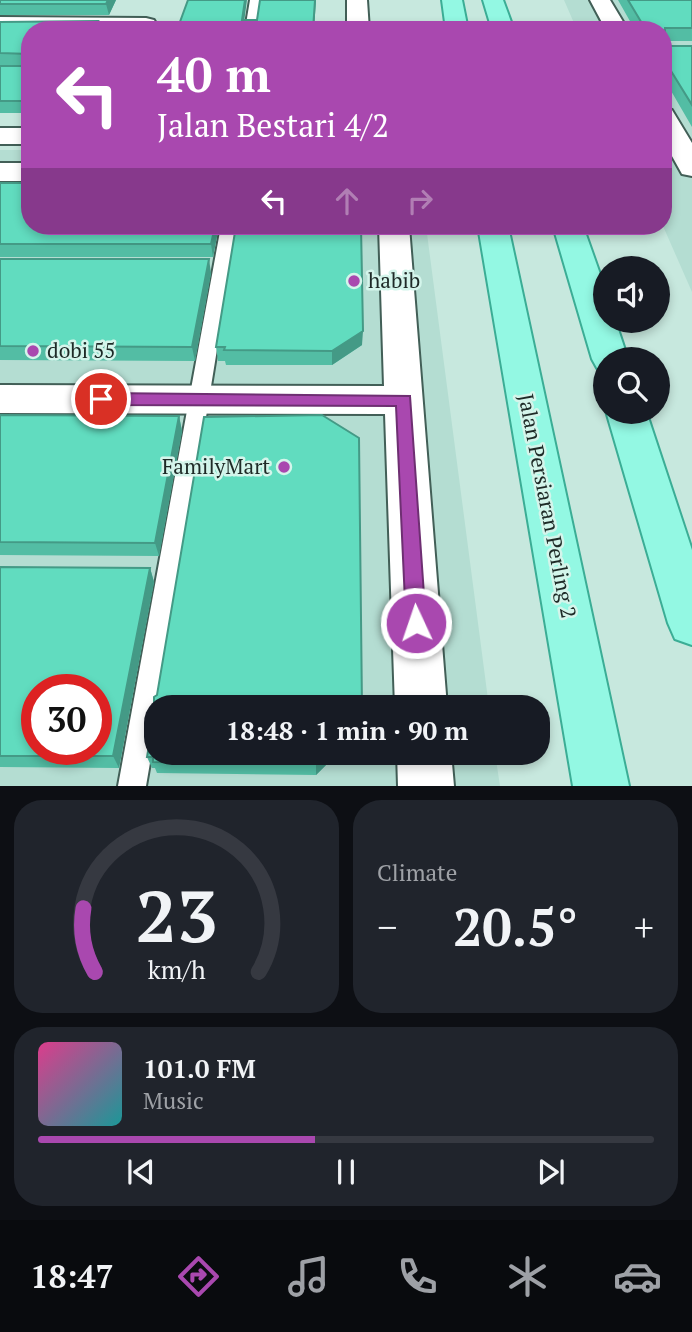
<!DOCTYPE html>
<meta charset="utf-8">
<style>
:root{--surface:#171b24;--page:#20242c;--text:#f1f3f6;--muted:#9ea1a6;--line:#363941;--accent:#a948af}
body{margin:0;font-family:"PT Serif",serif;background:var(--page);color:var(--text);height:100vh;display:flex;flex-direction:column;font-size:26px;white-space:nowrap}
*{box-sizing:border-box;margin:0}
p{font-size:23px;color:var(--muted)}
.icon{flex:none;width:38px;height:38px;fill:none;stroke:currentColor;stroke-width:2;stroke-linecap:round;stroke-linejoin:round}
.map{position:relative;height:786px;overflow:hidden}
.details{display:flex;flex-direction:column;gap:14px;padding:14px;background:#0d0f14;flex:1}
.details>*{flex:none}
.guide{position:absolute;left:21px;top:21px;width:651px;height:214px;border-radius:28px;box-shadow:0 4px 10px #0003;background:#a948af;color:#fff;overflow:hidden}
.buttons{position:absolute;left:593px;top:256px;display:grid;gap:14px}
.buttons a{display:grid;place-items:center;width:77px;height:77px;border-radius:50%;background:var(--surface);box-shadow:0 4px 10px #0003;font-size:35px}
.speed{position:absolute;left:21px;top:674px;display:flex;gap:14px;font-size:35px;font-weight:700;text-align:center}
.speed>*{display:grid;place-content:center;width:91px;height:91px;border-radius:50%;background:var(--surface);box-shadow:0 4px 10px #0003;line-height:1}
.speed .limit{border:10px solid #d22;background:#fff;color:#111}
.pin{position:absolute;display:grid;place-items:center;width:60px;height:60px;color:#fff;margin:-30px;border:4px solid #fff;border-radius:50%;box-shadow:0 2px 7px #0007}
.me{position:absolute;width:77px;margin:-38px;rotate:357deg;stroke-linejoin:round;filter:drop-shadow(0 0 5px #0008)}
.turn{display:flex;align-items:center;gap:24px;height:147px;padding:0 21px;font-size:32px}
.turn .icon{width:91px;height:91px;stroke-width:2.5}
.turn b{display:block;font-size:49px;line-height:60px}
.lanes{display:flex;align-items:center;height:66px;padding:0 21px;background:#0003;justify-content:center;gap:35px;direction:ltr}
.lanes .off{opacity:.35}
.big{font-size:52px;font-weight:700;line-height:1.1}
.details .tile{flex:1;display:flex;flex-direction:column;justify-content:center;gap:10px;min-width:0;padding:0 24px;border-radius:28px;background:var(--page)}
.details .dial{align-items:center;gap:0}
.dial svg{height:182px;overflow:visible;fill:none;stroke:var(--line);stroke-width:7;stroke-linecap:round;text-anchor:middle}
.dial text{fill:var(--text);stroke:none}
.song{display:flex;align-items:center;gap:21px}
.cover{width:84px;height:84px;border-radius:10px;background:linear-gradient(135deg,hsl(330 70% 55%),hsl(180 70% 35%))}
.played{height:7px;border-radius:4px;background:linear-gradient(90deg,var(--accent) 45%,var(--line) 45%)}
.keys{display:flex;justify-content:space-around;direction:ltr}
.heat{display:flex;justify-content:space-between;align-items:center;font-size:38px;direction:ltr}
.details .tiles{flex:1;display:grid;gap:14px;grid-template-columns:1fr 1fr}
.tile:last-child{grid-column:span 2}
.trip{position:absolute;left:144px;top:695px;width:406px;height:70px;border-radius:28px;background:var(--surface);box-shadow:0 4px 10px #0003;font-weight:700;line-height:70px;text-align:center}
.tab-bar{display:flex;height:112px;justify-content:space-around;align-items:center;background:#090b0e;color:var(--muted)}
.tab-bar .icon{width:49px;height:49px}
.tab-bar .current{color:var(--accent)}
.tab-bar b{font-size:32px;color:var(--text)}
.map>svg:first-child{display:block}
.built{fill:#b4ddd2;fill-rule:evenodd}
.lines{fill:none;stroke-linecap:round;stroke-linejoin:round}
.service-casing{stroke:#425f57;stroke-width:4}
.minor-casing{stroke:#425f57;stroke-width:4}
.primary-casing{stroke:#3bad95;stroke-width:4}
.service{fill:#fff;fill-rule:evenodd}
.minor{fill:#fff;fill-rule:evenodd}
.primary{fill:#93f8e3;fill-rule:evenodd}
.wall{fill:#53bda4}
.shaded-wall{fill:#449a86}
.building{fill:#61dcbf;stroke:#449a86;stroke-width:2;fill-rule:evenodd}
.route{fill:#a948af;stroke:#6e2f72;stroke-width:2}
.poi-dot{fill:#a948af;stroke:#d4f5eb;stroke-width:2.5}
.labels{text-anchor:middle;stroke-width:5;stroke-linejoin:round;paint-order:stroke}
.poi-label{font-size:21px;fill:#1e2a27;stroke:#d4f5eb;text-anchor:start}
.street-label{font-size:21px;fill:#1e2a27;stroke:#d4f5eb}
</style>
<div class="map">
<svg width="692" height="786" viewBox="0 0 692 786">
<rect width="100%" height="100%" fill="#c7e8de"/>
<!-- built -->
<path class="built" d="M564,0H692V292L663,226V30H577Z
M0,150H30V226H426L489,707H156V752L495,753L500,786H0ZM37,690H96V749H37Z"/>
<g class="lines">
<defs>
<path id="service" d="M250,0H260L256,30H245Z
M221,226H237L159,707H156V728L146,786H118Z"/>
<path id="minor" d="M347,0H367L369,30H347Z
M590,0H610L628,30H606Z
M0,17L146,18L154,20L157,25L153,30L0,31Z
M663,107L672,110L692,143V176L682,174L663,140Z
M0,128H30V144H0Z
M0,163H30V181H0Z
M379,226H409L447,707H395L385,414L0,413V385L384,386Z
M397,752H451L454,786H398Z"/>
<path id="primary" d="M442,0H462L468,30H446Z
M483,0H503L514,30H492Z
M478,226H508L629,786H573Z
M553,226H583L606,291V320H615L628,359H606V370L597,368L592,359Z
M606,411H646L692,550V645L675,639L668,623Z"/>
</defs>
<!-- service casing -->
<use href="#service" class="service-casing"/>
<!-- minor casing -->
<use href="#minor" class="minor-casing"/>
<!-- primary casing -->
<use href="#primary" class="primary-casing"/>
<!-- service -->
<use href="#service" class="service"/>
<!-- minor -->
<use href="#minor" class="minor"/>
<!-- primary -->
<use href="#primary" class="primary"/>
</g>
<!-- wall -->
<path class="wall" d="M0,0H116L109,15H0Z
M618,0H692V41H665V46H692V127L663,77V30H635Z
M98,21L99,30H30V113H0V66H27L0,65V22Z
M0,183L219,226L213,257H0Z
M0,259L211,273L195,361L0,360Z
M362,345L332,365H226L225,361H218L216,347Z
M0,415L179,416L182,431L159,556L0,555Z
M0,567L150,568L154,582L119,768L0,767Z
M339,752L316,775L157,773L155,768H152L147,757Z"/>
<!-- shaded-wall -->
<path class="shaded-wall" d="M108,0H116L109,15L106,4Z
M245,0H247L243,30L242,20Z
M315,0H316L314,30H313Z
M98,21L99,30H93Z
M215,226H219L213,257L211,244Z
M209,259L211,273L195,361L192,347Z
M363,331L362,345L332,365V351Z
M179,416L182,431L159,556L155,543Z
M150,568L154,582L119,768L113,756Z
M327,752H339L316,775V764Z"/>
<!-- building -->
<path class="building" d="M0,0H108L106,4H0Z
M188,0H245L242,20H257L260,0H315L313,30H177Z
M628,0H692V28H665V46H692V105L663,58V30H646Z
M98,21L93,30H30V101H0V66H27L29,64V54L0,53V22Z
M0,183H30V226H215L211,244H0Z
M236,226H361L363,331L332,351L224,350L225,347H216Z
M0,259H209L192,347L0,346Z
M0,415L179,416L155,543L0,542Z
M322,415L359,438L362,707H156V752H327L316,764L153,762V757H147L154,716V697L157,695L204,417Z
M0,567L150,568L113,756H0ZM37,690H96V749H37Z"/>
<!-- route -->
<path class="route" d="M101,393L410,396L426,623L423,630L416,632L409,630L406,623L396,406L101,405L93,399Z"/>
<!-- markers -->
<g class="poi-dot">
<circle cx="354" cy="281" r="7"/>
<circle cx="33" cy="351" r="7"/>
<circle cx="284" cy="467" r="7"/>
</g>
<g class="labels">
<!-- poi labels -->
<g class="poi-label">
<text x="368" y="288">habib</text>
<text x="47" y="358">dobi 55</text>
<text x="270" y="474" text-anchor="end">FamilyMart</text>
</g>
<!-- street labels -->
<g class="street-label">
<text transform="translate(547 506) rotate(79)" y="7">Jalan Persiaran Perling 2</text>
</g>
</g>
</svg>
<div class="buttons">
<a><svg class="icon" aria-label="sound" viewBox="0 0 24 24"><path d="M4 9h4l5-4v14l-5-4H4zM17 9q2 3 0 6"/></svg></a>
<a><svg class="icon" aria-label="search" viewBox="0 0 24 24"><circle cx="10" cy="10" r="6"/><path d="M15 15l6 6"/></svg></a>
</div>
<div class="speed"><div class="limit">30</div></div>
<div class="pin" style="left:101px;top:399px;background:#d93025"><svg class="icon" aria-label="arrive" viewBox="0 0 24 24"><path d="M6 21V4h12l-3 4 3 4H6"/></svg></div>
<svg class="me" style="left:416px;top:623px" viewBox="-20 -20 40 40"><circle r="17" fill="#a948af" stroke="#fff" stroke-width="3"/><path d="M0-11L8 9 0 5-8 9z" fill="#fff"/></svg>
<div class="trip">18:48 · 1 min · 90 m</div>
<div class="guide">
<div class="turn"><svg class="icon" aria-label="left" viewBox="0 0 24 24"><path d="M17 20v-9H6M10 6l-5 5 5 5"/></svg><div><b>40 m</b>Jalan Bestari 4/2</div></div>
<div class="lanes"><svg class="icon" aria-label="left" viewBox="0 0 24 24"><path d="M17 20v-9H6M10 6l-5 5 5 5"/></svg><svg class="icon off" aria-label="ahead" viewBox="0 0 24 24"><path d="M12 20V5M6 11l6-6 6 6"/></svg><svg class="icon off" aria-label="right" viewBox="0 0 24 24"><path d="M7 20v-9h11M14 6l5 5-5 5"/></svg></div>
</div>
</div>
<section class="details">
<div class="tiles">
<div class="tile dial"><svg viewBox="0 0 100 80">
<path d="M14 69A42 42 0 1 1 86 69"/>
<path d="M14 69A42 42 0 0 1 9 41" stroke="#a948af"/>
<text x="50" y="56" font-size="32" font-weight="700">23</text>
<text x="50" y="72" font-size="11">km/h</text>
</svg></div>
<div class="tile"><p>Climate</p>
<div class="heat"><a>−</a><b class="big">20.5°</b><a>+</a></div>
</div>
<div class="tile">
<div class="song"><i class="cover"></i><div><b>101.0 FM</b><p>Music</p></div></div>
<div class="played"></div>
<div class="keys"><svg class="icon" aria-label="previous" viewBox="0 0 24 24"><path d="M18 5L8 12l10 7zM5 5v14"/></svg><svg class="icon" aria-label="pause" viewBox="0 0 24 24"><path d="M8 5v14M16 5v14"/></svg><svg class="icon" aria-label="next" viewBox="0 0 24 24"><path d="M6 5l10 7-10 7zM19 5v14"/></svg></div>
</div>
</div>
</section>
<nav class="tab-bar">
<b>18:47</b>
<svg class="icon current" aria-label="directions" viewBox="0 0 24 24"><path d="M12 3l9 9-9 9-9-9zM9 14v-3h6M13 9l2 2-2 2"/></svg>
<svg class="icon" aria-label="music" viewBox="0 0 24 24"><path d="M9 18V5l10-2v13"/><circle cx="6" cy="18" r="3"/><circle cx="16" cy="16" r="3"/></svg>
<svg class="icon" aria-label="phone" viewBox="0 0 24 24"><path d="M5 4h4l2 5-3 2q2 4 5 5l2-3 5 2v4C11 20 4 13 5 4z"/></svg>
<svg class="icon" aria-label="climate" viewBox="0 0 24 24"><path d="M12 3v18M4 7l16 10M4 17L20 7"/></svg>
<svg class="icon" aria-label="car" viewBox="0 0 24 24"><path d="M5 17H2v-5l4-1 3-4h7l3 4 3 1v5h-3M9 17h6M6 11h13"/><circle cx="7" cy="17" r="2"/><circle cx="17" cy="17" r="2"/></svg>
</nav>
